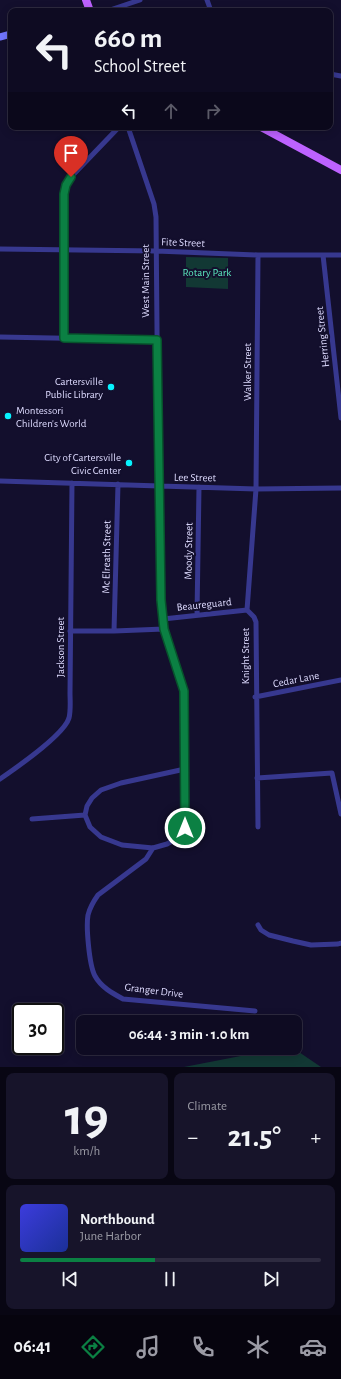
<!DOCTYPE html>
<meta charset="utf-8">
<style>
:root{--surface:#0e0b22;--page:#17142a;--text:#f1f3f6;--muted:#9b9ba5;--line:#2e2b40;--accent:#0b8043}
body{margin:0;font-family:"Alegreya Sans",sans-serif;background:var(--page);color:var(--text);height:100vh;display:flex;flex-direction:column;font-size:15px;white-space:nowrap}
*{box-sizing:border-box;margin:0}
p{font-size:13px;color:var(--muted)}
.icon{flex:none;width:22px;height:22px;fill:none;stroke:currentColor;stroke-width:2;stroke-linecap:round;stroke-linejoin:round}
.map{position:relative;height:1067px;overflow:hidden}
.sheet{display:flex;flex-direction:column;gap:6px;padding:6px;background:#080613;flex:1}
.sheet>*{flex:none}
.hud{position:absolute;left:8px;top:8px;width:325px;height:122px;border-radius:8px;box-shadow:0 2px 10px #0003,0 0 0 1px var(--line);background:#0e0b22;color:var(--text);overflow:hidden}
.speed{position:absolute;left:12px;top:1003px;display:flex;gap:8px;font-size:20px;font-weight:700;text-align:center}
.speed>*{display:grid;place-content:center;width:52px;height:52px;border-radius:50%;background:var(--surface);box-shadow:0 2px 10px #0003,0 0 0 1px var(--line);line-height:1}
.speed .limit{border:2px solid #111;border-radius:6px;background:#fff;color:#111}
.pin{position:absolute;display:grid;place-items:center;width:34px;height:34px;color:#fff;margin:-41px -17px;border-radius:50% 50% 50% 0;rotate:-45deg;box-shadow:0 0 4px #0007}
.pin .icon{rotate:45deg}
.me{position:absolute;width:44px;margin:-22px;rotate:0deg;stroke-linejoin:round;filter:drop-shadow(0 0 3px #0008)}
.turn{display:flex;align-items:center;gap:14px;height:84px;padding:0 20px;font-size:18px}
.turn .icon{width:52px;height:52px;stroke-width:2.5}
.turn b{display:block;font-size:28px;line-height:34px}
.lanes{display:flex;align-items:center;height:38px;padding:0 20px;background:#0003;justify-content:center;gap:20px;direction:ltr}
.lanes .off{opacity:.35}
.big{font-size:30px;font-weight:600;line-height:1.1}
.sheet .card{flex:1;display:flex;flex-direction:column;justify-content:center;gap:6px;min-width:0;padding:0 14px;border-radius:8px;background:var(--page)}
.sheet .dial{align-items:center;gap:0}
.dial b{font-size:52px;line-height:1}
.song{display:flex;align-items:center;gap:12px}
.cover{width:48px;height:48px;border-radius:6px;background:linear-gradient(135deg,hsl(240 70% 55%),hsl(230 70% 35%))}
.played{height:4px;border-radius:2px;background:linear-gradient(90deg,var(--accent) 45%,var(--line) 45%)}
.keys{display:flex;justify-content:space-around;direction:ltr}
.heat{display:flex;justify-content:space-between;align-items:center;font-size:22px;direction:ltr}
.sheet .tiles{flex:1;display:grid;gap:6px;grid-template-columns:1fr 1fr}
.card:last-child{grid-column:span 2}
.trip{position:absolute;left:76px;top:1015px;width:226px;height:40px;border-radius:8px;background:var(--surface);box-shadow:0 2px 10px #0003,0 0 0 1px var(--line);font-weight:600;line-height:40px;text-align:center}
.dock{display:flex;height:64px;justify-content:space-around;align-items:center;background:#06040e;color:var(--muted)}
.dock .icon{width:28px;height:28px}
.dock .on{color:var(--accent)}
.dock b{font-size:18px;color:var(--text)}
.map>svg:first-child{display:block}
.green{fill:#123834}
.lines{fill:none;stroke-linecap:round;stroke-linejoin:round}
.minor{stroke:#37388f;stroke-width:5}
.secondary{stroke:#7276ff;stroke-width:7}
.primary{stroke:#bd62ff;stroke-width:8}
.route-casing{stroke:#07532c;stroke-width:10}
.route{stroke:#0b8043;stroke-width:7}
.poi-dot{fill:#07f2ff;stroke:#130f2d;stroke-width:1.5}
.labels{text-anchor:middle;stroke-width:4;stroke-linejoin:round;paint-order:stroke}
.street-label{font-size:11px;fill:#dedbff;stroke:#130f2d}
.park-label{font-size:11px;fill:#5ceabf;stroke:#130f2d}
.poi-label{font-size:11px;fill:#dedbff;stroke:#130f2d;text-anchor:end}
</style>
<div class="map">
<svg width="341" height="1067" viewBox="0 0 341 1067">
<rect width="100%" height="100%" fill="#130f2d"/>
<!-- green -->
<path class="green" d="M186,257L228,258V289L186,287Z
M282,1048H293L321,1067H184Z"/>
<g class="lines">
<!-- minor -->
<path class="minor" d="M207,0L211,11
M107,11L140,0
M330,74L341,76
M128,127L154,204L156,217L158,440L161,600L164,629L184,691L185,769V827L179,837L167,844L153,848L122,845L101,837L90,827L85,815L87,806L92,798L101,790L121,783L185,769
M0,249L156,251L258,255H341
M323,255L341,418
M0,337L157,340
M64,338V194L66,185L71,177L119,127
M0,481L256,489L341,488
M197,615L199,487
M163,619L247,610
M70,631H114L164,629
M114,631L118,484
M255,697L341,680
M257,778L332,773L341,814
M0,779C16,768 64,735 69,718C71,710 70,700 70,693L72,483
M32,819L85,815
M258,827L256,622L254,617L247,610L256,489L258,255
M153,848L146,859L98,895C93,902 90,907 88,915C86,926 89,965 95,976C101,987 112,993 123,999L255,1011
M258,925L261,930L269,935L293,941L311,945L338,944L341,943"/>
<!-- secondary -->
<path class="secondary" d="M0,37L11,34"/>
<!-- primary -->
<path class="primary" d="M86,0L90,11
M261,127L341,170"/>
</g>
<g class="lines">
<defs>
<path id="route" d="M71,177L66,185L64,194V338L157,340L161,600L164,629L184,691L185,828"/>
</defs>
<!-- route casing -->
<use href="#route" class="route-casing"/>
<!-- route -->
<use href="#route" class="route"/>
</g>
<!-- markers -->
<g class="poi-dot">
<circle cx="111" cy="387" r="4"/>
<circle cx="8" cy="416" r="4"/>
<circle cx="129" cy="463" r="4"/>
</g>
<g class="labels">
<!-- street labels -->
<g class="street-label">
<text transform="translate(183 242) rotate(2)" y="4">Fite Street</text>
<text transform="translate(145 281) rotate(-90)" y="4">West Main Street</text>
<text transform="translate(322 337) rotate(-96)" y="4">Herring Street</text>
<text transform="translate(247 372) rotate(-90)" y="4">Walker Street</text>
<text transform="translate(195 477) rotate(1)" y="4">Lee Street</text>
<text transform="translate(188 551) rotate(-89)" y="4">Moody Street</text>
<text transform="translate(106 557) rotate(-89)" y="4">Mc Elreath Street</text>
<text transform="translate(204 604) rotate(-6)" y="4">Beaureguard</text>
<text transform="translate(60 647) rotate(-90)" y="4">Jackson Street</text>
<text transform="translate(245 656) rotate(-90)" y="4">Knight Street</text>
<text transform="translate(296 679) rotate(-11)" y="4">Cedar Lane</text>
<text transform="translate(154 990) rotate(7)" y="4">Granger Drive</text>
</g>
<!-- park labels -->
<g class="park-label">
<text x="207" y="276">Rotary Park</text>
</g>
<!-- poi labels -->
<g class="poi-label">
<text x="103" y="385">Cartersville<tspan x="103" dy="13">Public Library</tspan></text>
<text x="16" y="414" text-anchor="start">Montessori<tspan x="16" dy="13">Children's World</tspan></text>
<text x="121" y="461">City of Cartersville<tspan x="121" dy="13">Civic Center</tspan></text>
</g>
</g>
</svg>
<div class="speed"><div class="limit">30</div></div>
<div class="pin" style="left:71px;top:177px;background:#d93025"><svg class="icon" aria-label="arrive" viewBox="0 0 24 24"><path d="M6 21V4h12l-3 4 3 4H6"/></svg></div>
<svg class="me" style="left:185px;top:828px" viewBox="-20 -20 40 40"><circle r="17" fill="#0b8043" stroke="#fff" stroke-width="3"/><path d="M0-11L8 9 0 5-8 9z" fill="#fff"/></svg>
<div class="trip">06:44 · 3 min · 1.0 km</div>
<div class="hud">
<div class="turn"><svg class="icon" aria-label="left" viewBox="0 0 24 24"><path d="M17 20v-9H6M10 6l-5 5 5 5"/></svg><div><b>660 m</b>School Street</div></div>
<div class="lanes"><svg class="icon" aria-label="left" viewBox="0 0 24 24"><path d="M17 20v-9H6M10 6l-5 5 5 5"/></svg><svg class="icon off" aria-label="ahead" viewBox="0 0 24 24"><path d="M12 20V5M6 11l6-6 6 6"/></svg><svg class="icon off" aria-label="right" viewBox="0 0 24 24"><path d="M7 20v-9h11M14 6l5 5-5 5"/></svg></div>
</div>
</div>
<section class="sheet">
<div class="tiles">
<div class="card dial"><b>19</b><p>km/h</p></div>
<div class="card"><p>Climate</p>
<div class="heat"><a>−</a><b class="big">21.5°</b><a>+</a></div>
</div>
<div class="card">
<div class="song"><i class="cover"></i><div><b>Northbound</b><p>June Harbor</p></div></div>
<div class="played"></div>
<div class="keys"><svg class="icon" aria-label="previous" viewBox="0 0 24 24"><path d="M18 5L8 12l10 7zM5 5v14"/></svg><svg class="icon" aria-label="pause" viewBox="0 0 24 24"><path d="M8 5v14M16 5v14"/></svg><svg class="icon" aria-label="next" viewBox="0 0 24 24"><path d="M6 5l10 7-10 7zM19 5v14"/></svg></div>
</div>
</div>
</section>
<nav class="dock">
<b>06:41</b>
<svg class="icon on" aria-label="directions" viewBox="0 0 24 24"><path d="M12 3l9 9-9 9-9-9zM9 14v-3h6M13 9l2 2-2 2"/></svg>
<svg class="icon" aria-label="music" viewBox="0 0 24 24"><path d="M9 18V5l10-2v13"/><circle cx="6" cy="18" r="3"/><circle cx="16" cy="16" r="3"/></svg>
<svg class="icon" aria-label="phone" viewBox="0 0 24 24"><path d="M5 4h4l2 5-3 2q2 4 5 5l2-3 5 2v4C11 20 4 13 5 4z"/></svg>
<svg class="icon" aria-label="climate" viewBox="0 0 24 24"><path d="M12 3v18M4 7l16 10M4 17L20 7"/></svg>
<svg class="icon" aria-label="car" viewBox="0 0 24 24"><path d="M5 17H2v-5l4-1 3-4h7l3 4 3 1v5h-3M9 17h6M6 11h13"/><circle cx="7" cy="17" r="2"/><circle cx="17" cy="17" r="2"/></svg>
</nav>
